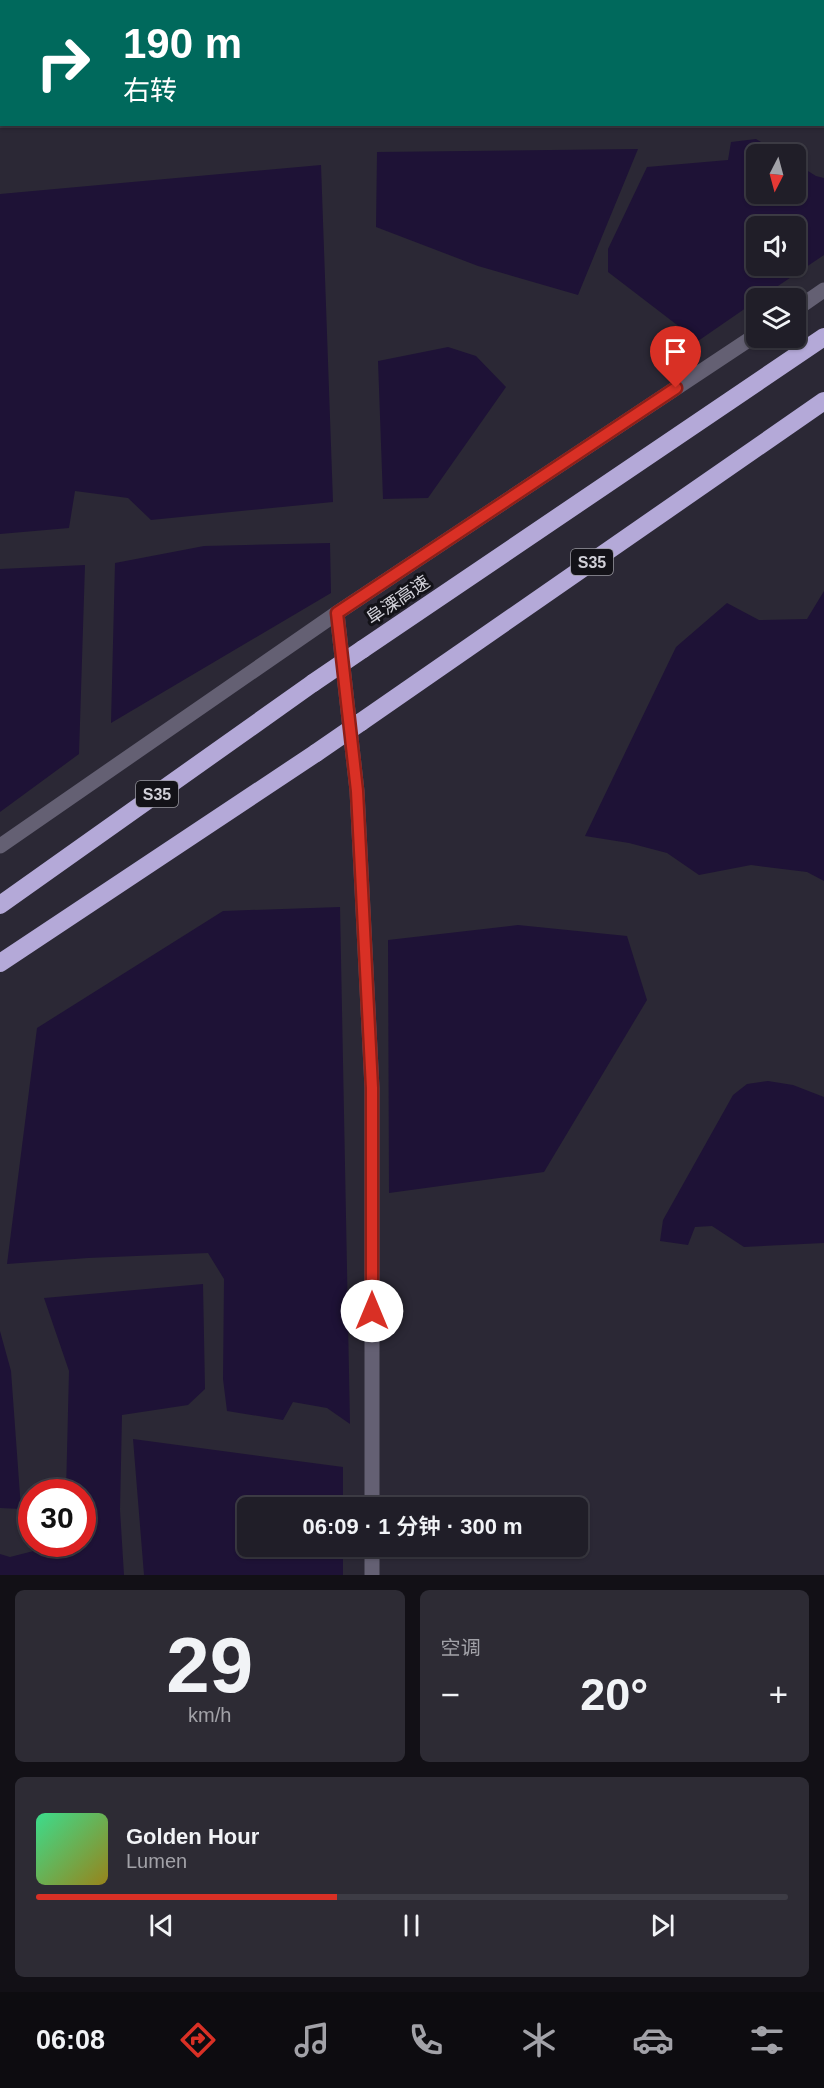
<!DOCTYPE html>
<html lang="zh">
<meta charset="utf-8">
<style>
:root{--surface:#201e28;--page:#2d2b34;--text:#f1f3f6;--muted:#a2a2a8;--line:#3d3c45;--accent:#d93025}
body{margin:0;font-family:Arial,"Noto Sans SC",sans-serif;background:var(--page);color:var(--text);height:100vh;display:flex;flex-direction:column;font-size:22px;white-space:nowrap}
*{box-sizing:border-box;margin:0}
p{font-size:20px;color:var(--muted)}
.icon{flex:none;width:33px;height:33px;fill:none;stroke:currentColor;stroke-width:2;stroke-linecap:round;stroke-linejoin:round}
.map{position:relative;height:1575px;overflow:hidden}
.sheet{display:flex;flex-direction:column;gap:15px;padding:15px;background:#121016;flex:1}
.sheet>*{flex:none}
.top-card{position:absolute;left:0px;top:0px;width:825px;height:126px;box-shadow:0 2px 4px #0004,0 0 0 2px var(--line);background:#00695c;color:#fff;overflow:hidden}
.needle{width:39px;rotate:186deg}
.fabs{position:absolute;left:746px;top:144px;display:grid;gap:12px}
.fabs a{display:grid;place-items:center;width:60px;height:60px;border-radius:9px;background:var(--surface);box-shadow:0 2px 4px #0004,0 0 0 2px var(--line);font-size:30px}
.speed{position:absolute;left:18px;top:1479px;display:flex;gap:12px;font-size:30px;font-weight:700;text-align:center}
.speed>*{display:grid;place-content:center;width:78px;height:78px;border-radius:50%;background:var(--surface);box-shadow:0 2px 4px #0004,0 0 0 2px var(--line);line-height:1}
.speed .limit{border:9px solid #d22;background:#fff;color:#111}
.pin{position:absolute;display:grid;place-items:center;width:51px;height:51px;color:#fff;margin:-62px -26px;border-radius:50% 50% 50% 0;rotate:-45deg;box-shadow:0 0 6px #0007}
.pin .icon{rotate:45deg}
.me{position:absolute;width:66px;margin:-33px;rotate:0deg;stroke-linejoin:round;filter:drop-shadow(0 0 4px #0008)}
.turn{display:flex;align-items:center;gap:21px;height:126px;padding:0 24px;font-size:27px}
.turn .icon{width:78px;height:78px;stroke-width:2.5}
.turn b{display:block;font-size:42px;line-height:51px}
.big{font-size:45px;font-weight:600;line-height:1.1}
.sheet .card{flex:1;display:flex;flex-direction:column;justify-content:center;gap:9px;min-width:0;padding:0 21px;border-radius:9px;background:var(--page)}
.sheet .dial{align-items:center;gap:0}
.dial b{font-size:78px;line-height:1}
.song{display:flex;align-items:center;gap:18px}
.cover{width:72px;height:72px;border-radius:9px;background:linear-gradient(135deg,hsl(150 70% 55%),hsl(50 70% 35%))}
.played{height:6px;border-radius:3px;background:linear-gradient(90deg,var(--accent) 40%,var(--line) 40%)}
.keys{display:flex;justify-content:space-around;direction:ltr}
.heat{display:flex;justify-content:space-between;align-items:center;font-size:33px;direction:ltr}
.sheet .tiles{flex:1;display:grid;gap:15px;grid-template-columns:1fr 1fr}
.card:last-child{grid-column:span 2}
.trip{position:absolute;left:237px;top:1497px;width:351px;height:60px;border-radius:9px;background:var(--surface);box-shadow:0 2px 4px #0004,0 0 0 2px var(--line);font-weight:600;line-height:60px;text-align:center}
.tabs{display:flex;height:96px;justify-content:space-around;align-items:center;background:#0d0c10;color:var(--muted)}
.tabs .icon{width:42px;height:42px}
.tabs .current{color:var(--accent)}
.tabs b{font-size:27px;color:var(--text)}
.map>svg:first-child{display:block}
.water{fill:#1e1236;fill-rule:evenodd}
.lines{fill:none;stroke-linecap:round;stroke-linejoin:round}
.minor{stroke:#646073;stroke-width:15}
.highway{stroke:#b4a9d8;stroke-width:18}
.highway-bridge{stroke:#b4a9d8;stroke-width:18}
.route-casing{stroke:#8d1f18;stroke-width:15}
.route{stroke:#d93025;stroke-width:10}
.labels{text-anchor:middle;stroke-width:6;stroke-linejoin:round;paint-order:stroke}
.shield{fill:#131218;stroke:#98979e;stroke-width:1.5}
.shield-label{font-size:16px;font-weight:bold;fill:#d1d0d8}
.street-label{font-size:18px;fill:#d1d0d8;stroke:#131218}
</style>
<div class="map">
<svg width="824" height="1575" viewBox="0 0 824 1575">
<rect width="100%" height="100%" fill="#2b2835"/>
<!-- water -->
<path class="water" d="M368,0H497L499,1L368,2Z
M539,0H746V2L538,1Z
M756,139L781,154H756V194H795V163L816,176L824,178V255L760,298H756V301L698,341L608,272V249L647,167L728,160L731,142ZM756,226H795V266H756Z
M638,149L578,295L478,266L376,227L377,152Z
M321,165L333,502L151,520L128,498L75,491L69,528L0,534V194Z
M448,347L476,356L506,387L428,498L383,499L378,361Z
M330,543L331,593L111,723L115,563L204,546Z
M85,565L79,754L0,812V569Z
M824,591V881L807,872L751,865L699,875L667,853L629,843L585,836L676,647L727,603L759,620L807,619Z
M340,907L350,1424L327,1408L293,1402L283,1420L227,1411L223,1379L224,1279L208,1253L88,1258L7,1264L37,1028L223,911Z
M518,925L627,936L647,1000L544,1172L389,1193L388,940Z
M768,1081L793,1085L824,1097V1243L744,1247L712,1226L695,1227L688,1245L660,1241L663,1220L733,1095L747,1084Z
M203,1284L205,1389L188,1405L122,1415L120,1510L124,1575H0V1554L10,1557L53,1546L55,1544H82V1492H66L69,1371L44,1298Z
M0,1331L11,1371L21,1509L0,1508Z
M133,1439L343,1467V1507L248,1508V1546L343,1547V1575H144Z"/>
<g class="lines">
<!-- minor -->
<path class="minor" d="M795,310L824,290
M337,613L357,791L372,1088V1508
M0,846L337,613L756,335
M372,1575V1546"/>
<!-- highway -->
<path class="highway" d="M363,649L824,337
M361,722L824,401
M0,905L313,683
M0,963L316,753"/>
<!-- highway-bridge -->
<path class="highway-bridge" d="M313,683L363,649
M316,753L361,722"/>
</g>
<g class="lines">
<defs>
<path id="route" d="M372,1311V1088L357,791L337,613L676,388"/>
</defs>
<!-- route casing -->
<use href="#route" class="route-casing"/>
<!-- route -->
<use href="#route" class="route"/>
</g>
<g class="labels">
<!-- shield labels -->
<g class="shield">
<rect x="571" y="549" width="42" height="26" rx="4.5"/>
<rect x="136" y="781" width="42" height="26" rx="4.5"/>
</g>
<g class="shield-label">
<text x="592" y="568">S35</text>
<text x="157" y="800">S35</text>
</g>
<!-- street labels -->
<g class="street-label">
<text transform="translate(398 600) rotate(-34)" y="6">阜溧高速</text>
</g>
</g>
</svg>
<div class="fabs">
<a><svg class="needle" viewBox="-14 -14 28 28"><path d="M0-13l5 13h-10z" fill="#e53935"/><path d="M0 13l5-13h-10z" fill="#a2a2a8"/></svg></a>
<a><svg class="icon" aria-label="sound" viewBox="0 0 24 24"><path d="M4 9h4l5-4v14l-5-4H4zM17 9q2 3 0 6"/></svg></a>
<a><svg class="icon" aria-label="layers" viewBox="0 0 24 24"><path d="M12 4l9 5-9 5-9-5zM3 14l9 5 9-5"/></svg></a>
</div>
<div class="speed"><div class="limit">30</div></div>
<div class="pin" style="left:676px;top:388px;background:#d93025"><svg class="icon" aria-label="arrive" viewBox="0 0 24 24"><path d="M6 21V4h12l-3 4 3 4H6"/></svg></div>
<svg class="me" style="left:372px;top:1311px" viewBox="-20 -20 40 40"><circle r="19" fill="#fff"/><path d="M0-13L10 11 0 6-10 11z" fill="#d93025"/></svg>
<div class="trip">06:09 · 1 分钟 · 300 m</div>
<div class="top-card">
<div class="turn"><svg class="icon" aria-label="right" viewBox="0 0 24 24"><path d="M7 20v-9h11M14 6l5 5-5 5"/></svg><div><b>190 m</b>右转</div></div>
</div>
</div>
<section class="sheet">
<div class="tiles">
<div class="card dial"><b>29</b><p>km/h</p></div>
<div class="card"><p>空调</p>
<div class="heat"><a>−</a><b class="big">20°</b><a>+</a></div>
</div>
<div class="card">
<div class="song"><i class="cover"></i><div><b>Golden Hour</b><p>Lumen</p></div></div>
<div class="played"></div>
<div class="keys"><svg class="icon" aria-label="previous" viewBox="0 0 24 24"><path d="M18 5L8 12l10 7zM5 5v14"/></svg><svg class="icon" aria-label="pause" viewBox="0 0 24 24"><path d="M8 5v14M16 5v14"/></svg><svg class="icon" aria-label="next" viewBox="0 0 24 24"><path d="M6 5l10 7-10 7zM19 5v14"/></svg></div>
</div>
</div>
</section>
<nav class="tabs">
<b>06:08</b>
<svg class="icon current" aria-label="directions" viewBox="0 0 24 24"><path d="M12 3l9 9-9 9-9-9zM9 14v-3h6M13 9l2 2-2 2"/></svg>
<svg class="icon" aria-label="music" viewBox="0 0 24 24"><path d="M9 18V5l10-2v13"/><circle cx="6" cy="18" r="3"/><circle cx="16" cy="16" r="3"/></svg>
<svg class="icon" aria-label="phone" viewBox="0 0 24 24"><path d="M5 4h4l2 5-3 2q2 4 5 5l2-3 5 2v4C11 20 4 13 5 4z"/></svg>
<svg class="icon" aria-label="climate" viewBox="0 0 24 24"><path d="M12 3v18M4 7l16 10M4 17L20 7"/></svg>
<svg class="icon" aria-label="car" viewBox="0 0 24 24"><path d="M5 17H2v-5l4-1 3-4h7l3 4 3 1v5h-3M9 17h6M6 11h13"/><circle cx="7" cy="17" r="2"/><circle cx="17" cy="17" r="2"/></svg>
<svg class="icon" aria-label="filters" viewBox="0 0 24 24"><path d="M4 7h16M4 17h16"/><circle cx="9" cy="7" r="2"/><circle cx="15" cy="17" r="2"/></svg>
</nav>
